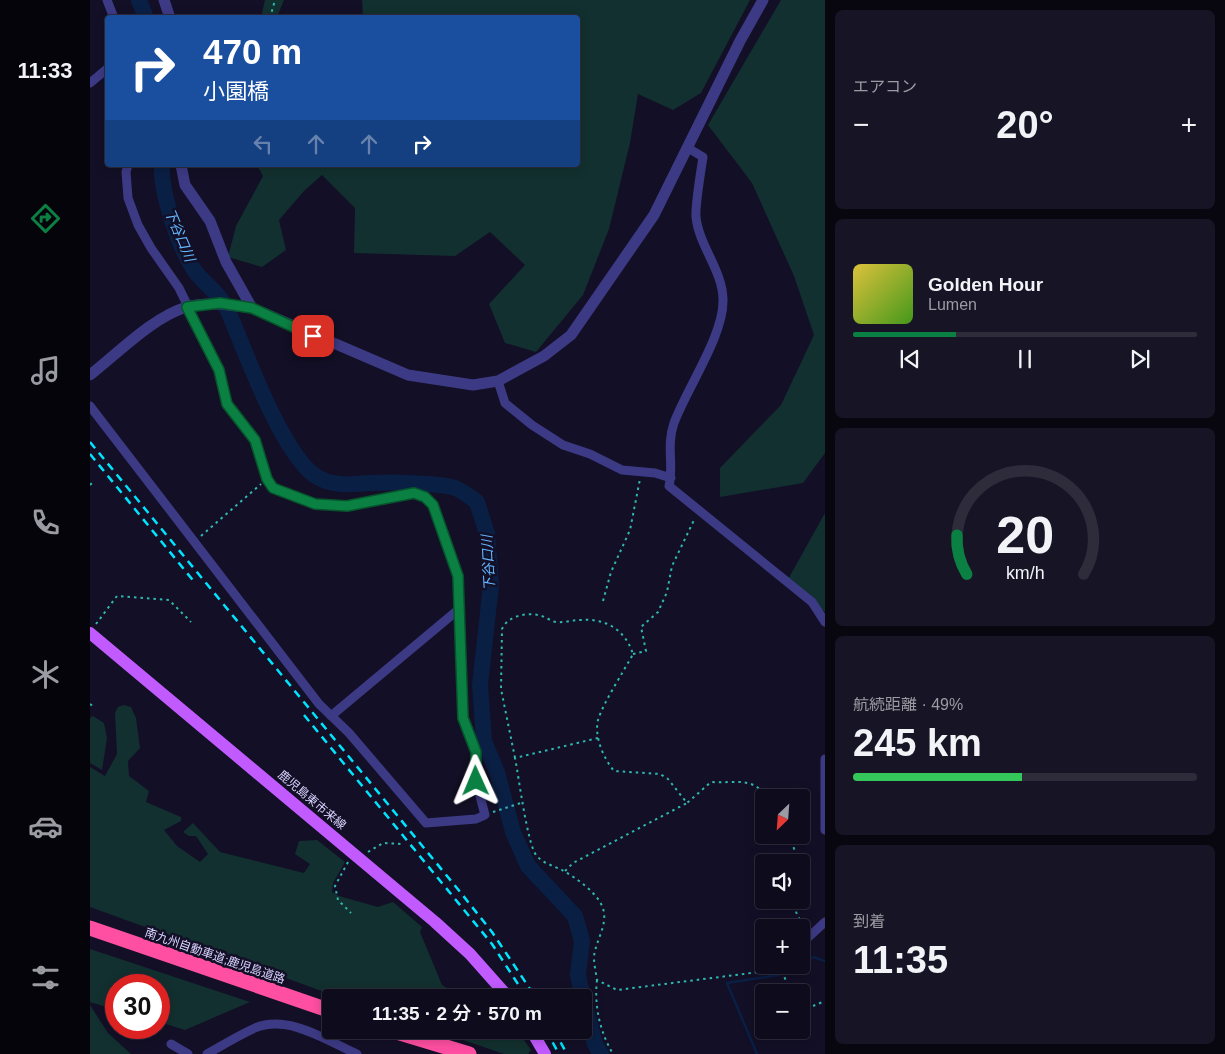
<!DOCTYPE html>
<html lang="ja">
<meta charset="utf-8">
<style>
:root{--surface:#0e0b1c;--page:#171425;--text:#f1f3f6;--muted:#9b9ba3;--line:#2e2b3b;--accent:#0b8043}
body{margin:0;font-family:Arial,"Noto Sans JP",sans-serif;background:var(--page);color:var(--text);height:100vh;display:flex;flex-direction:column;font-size:19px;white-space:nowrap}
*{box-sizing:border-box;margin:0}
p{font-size:16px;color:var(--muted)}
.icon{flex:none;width:28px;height:28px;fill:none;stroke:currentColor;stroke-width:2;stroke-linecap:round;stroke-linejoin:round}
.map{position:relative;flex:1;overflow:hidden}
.panel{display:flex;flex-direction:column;gap:10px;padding:10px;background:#08060f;width:400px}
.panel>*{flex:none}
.guide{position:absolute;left:15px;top:15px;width:475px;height:152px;border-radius:5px;box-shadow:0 2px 12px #0003,0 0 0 1px var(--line);background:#1a4fa0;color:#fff;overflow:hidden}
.needle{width:32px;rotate:205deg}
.controls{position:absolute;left:665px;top:789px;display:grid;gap:10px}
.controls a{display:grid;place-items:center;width:55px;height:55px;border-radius:5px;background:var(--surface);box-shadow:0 2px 12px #0003,0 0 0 1px var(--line);font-size:25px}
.speed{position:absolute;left:15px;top:974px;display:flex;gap:10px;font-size:25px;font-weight:700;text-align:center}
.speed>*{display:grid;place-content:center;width:65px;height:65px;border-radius:50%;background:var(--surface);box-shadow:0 2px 12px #0003,0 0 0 1px var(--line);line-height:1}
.speed .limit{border:8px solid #d22;background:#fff;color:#111}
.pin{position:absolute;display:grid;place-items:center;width:42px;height:42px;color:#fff;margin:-21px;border-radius:10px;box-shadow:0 2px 8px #0006}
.me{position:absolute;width:55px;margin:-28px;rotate:359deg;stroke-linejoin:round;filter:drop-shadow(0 0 4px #0008)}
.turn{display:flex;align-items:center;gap:18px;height:105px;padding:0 15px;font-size:22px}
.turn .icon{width:65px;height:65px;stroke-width:2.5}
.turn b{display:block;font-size:35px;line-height:42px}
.lanes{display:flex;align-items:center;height:48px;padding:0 15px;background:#0003;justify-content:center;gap:25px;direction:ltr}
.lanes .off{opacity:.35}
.big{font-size:38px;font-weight:600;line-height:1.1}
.panel .card{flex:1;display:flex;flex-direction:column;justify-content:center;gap:8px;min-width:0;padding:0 18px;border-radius:8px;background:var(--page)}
.panel .dial{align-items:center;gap:0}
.dial svg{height:130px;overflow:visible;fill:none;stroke:var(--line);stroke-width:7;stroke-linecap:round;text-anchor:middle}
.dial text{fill:var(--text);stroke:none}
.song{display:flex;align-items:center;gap:15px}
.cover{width:60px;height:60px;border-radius:8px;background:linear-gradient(135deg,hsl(50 70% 55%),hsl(100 70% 35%))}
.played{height:5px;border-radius:2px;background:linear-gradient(90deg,var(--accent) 30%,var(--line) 30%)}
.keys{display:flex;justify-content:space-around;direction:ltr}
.heat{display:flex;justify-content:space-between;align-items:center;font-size:28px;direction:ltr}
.charge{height:8px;border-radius:4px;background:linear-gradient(90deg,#34c759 49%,var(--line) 0)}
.trip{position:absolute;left:232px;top:989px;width:270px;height:50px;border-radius:5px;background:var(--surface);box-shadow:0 2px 12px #0003,0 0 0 1px var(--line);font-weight:600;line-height:50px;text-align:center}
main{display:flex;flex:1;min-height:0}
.dock{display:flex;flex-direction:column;width:90px;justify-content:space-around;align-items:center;background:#06040b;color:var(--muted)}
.dock .icon{width:35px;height:35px}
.dock .active{color:var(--accent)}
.dock b{font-size:22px;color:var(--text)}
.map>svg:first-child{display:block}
.green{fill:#12302f}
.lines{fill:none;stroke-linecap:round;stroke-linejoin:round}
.stream{stroke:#0a1f44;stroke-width:2.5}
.river{stroke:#0a1f44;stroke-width:16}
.path{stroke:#2fb8b0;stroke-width:2;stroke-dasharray:2.5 4;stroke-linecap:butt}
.minor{stroke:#3d3a85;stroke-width:9}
.tertiary{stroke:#3d3a85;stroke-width:11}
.primary{stroke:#c25bff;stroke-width:12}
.motorway{stroke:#ff4fa3;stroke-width:15}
.rail{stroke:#00e5ff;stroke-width:2.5;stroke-dasharray:8 6;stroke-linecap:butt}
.route-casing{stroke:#07532c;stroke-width:12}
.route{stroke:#0b8043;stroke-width:9}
.labels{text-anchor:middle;stroke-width:5;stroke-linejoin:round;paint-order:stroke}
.street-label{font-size:12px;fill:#d9d4ff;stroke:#130f26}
.water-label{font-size:14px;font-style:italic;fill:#62b6ff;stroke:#130f26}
</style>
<main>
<nav class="dock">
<b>11:33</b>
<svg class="icon active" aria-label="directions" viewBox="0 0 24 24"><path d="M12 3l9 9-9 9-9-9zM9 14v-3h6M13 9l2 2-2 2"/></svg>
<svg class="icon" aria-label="music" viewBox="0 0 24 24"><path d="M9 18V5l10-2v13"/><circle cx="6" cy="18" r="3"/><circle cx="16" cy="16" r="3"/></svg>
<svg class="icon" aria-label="phone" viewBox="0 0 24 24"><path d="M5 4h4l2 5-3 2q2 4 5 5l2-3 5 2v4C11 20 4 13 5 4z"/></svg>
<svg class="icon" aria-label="climate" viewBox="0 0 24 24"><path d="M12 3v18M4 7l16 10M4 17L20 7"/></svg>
<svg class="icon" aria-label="car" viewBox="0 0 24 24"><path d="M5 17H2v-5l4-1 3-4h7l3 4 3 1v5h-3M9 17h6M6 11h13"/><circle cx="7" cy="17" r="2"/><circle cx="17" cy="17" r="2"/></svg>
<svg class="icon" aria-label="filters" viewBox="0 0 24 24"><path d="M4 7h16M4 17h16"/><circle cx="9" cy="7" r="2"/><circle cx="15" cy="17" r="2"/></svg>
</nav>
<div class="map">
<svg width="735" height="1054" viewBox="0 0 735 1054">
<rect width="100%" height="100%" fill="#130f26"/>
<!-- green -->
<path class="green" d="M175,0H194L187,17H171Z
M272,0H660L611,93L583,110L548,94L540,143L519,229L493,295L446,352L415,343L399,304L435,265L400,232L365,256L264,253L265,208L232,175L214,191L189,220L196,250L172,267L138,257L146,226L173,176L167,165H488V18L273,17Z
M691,0H735V453L713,483L630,497V468L691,405L724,335L704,276L662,183L618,125Z
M735,513V612L696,583Z
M34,705L41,707L46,718L50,748L38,761L39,776L59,791L56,802L91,817V821L74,830L87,846L110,862L118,854L106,836H99L93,832L103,823L130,852L214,873L220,864L205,854L209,841L227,840L255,862L243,883L242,892L249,896L288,907L303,902L332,927L330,932L352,985L371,997L395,988L403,997H248L0,907V767L15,776L27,754L25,713L28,707Z
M3,716L14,723L17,738L12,770L0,763V718Z
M0,949L160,1002L95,1030L69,1022V985H26V1010L0,1002Z
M0,1005L18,1033L41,1054H0Z
M344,1030H427L441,1050L438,1054H414Z"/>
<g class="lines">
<!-- stream -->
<path class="stream" d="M711,965L723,957L735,961
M699,972L711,965
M667,1054L637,983L689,975"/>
<!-- river -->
<path class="river" d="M49,0L56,18
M72,165C70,192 91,255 108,275C120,289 132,296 139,313C155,351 194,460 229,478C246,487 263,484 281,483C298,482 351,483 365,488C373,491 380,497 387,502L397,534L401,585L390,685L394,741L407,772L423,832L438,866L485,916L492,941L488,975L493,998
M494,1002L505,1044L511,1054"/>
<!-- path -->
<path class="path" d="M180,18L185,0
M0,485L2,483
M111,536L171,484
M513,601L521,572L540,530L550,479
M6,624L27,596L79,600L101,622
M543,654L556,651L551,627L568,612L577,592L582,566L605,518
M0,704L4,707
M508,738L425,758C429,778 437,842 446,855C452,863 464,866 472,870C486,878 512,895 514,913C516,928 505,943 504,957C504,965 506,973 507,980L527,990L677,971L689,965
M425,758L411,689L412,629C417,617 435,612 448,615C455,616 460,621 466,622C474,623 482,620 490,620C515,618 535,629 543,654C534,671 513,703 508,720C504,737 514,759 524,771L570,774L578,779L597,803L621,782C643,784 663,775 677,798
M403,812L434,802
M699,835L709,862
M278,852L293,843L312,844
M258,862L245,886L248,900L261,913
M711,868V874
M475,871L483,863L597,803
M700,900L714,928
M690,965L700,992
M507,980C504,1006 510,1032 523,1054
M711,1011L735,1001"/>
<!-- minor -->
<path class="minor" d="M17,0L24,18
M0,83L18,68
M598,148L613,157C611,170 605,206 606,217C609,246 633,271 633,300C634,335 597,388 584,423C576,446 584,465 579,486L722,602L735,622
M408,381L415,403L442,425L473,445L500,454L532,470L565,473L581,478
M0,406L229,704L259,733L336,823L386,819L395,815L386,781V752L373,718L368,576L343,505L335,497L324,493L257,506L225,504L183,488L177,479L165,440L137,404L129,370L89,288L61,248L48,225L38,198L36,172L38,165
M241,716L369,609
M735,759V830
M711,944L735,922
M81,1044L98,1054
M117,1054C133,1045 149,1035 165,1028C198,1014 238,1041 267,1054"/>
<!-- tertiary -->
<path class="tertiary" d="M74,0L80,18
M91,165L95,185L120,221L136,262L162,308L318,375L383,385L408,381L454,356L481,335L564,215L650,41L673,0
M0,375C27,354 64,316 97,307C118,301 140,305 162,308"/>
<!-- primary -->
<path class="primary" d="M0,633L345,922L380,954L419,998
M441,1030L455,1054"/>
<!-- motorway -->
<path class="motorway" d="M0,928L241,1011
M300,1030L379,1054"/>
<!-- rail -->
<path class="rail" d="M0,442L371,893L402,932L446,998
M0,454L106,584
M214,715L402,944L437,998
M456,1030L469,1054
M464,1030L477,1054"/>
</g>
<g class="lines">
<defs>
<path id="route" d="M223,336L162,308L130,303L97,307L129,370L137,404L165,440L177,479L183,488L225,504L257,506L324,493L335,497L343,505L368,576L373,718L386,752V781"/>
</defs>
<!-- route casing -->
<use href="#route" class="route-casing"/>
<!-- route -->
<use href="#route" class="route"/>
</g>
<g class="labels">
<!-- street labels -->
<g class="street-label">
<text transform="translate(222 800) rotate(40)" y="4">鹿児島東市来線</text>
<text transform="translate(125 956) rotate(19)" y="4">南九州自動車道;鹿児島道路</text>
</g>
<!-- water labels -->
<g class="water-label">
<text transform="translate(90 235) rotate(67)" y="5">下谷口川</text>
<text transform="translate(398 563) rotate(-93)" y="5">下谷口川</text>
</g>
</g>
</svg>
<div class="controls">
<a><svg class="needle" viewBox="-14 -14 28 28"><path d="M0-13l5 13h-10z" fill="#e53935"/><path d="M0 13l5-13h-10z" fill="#9b9ba3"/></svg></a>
<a><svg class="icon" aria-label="sound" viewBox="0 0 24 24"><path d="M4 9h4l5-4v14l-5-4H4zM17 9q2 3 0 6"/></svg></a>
<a>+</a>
<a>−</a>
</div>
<div class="speed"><div class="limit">30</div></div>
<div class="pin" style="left:223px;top:336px;background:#d93025"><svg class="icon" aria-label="arrive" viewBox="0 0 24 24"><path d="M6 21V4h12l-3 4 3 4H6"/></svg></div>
<svg class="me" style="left:386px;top:781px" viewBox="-20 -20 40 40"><path d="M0-17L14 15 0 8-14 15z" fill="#0b8043" stroke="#fff" stroke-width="4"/></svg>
<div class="trip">11:35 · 2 分 · 570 m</div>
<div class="guide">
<div class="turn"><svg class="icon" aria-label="right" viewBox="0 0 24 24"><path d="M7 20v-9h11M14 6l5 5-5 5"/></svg><div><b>470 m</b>小園橋</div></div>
<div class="lanes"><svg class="icon off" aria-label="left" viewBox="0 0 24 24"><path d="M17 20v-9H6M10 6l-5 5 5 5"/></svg><svg class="icon off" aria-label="ahead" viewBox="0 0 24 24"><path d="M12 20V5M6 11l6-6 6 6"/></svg><svg class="icon off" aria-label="ahead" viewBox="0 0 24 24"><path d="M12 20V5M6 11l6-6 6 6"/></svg><svg class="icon" aria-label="right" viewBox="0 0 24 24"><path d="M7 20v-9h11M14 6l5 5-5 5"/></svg></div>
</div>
</div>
<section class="panel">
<div class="card"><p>エアコン</p>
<div class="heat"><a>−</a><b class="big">20°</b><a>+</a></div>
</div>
<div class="card">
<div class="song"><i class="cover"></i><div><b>Golden Hour</b><p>Lumen</p></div></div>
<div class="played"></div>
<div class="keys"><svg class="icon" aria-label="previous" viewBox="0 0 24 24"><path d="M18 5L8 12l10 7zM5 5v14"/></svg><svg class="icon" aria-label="pause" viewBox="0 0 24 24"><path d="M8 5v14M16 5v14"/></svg><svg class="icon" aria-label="next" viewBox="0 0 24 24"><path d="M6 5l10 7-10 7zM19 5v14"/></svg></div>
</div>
<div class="card dial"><svg viewBox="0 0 100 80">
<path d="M14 69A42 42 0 1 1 86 69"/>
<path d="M14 69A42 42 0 0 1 8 45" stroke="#0b8043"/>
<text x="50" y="56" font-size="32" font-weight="700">20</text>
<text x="50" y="72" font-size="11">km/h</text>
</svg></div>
<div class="card"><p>航続距離 · 49%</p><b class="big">245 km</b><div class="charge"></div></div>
<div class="card"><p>到着</p><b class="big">11:35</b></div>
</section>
</main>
